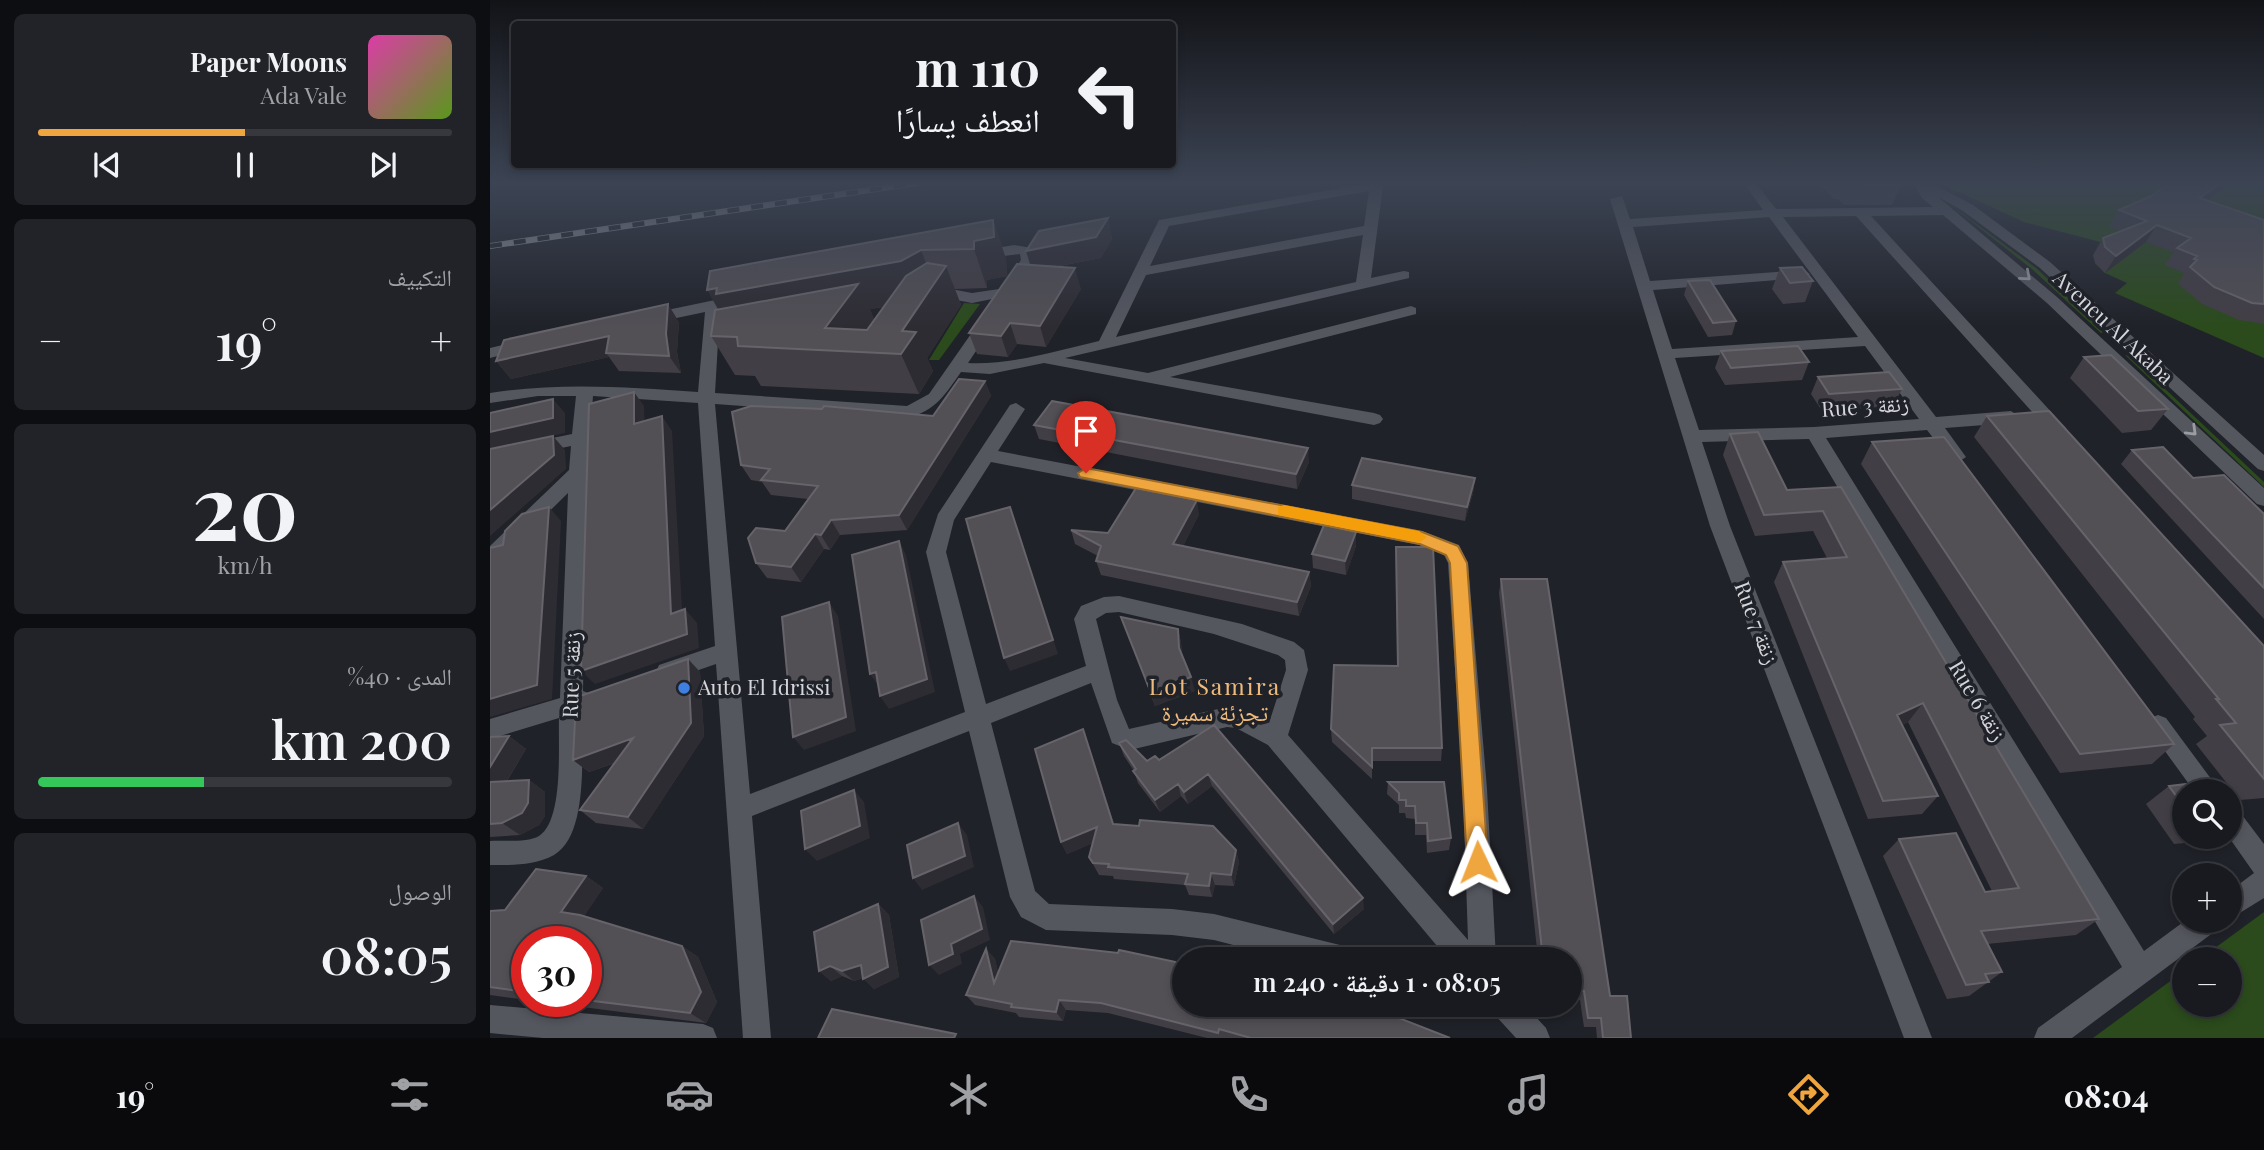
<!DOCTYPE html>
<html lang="ar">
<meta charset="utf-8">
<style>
:root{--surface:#181a1f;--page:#212328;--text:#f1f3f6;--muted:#9fa1a4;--line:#36383d;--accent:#f0a63f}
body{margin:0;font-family:"Playfair Display","Noto Naskh Arabic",serif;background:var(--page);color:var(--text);direction:rtl;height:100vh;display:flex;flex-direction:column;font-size:26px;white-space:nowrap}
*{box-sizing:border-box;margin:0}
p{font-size:23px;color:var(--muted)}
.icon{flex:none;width:38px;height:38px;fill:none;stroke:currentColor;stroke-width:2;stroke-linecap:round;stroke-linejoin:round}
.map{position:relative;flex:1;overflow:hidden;direction:ltr}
.sheet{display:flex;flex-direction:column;gap:14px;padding:14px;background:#0d0e11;width:490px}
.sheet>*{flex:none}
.guide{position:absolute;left:21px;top:21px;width:665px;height:147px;border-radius:7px;box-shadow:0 4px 10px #0003,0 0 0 2px var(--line);direction:rtl;background:#181a1f;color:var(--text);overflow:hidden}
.tools{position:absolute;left:1682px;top:779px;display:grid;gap:14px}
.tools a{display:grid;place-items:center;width:70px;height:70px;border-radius:50%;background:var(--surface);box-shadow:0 4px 10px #0003,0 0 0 2px var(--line);font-size:35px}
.speed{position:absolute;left:21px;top:926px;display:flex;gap:14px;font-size:35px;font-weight:700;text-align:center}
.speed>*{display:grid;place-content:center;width:91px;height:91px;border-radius:50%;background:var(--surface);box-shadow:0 4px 10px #0003,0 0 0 2px var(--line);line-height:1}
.speed .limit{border:10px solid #d22;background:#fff;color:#111}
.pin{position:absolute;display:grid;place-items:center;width:60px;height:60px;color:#fff;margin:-72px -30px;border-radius:50% 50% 50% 0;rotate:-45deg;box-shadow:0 0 7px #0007}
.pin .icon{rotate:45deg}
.me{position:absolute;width:77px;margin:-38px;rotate:358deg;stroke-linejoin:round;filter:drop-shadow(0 0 5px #0008)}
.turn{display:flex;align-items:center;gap:24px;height:147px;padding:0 21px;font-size:32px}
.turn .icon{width:91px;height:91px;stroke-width:2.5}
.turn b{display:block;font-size:49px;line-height:60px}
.big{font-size:52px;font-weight:600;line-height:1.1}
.sheet .card{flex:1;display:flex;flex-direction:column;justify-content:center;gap:10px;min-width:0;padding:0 24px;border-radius:10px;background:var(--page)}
.sheet .dial{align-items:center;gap:0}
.dial b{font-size:91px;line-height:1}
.song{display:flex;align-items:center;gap:21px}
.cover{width:84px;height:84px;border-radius:10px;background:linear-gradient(135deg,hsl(320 70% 55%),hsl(90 70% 35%))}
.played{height:7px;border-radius:4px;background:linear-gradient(90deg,var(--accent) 50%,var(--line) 50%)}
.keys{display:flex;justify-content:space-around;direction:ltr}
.heat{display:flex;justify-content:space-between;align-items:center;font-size:38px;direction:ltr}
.charge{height:10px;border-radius:5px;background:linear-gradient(90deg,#34c759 40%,var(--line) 0)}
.trip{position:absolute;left:682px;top:947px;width:410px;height:70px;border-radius:35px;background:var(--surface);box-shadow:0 4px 10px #0003,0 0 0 2px var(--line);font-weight:600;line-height:70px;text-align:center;direction:rtl}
.tabs{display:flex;height:112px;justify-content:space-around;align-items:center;background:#0a0a0c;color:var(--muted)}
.tabs .icon{width:49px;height:49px}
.tabs .selected{color:var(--accent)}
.tabs b{font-size:32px;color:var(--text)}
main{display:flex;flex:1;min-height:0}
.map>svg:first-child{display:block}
.green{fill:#2b4b1c}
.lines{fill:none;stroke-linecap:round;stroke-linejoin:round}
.minor{fill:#55575f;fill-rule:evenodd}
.rail-casing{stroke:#909297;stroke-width:6}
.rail{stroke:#202229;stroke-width:4.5;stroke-dasharray:12;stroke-linecap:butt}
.wall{fill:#423e45;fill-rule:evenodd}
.shaded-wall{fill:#2e2c33}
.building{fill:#524f55;stroke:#66646a;stroke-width:2}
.oneway{stroke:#9b9da3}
.route{fill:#f0a63f;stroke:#9c6c29;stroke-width:2}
.slow{fill:#f59e0b}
.shop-dot{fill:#3f7fe0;stroke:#202229;stroke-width:2.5}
.labels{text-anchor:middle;stroke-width:7;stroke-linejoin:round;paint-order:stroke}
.street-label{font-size:21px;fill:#d5d6db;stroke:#202229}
.poi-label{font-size:21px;fill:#d5d6db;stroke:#202229;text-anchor:start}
.neighbourhood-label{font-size:23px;letter-spacing:2px;fill:#efbb7c;stroke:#202229}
</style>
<main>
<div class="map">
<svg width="1774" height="1038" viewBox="0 0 1774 1038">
<rect width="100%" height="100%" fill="#202229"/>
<!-- green -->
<path class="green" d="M1447,182H1774V358L1625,293L1637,283L1615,273L1605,263L1614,243L1534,222Z
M1454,200L1546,268L1616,333H1611L1542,269Z
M474,303L490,304L449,360H439Z
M1635,355L1640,356L1774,482V487Z
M1774,912V1038H1603L1694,971V1004H1740V959H1710Z"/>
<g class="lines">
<!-- minor -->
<path class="minor" d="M886,182L893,186L881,278L914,271L919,272V278L575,358L658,373L921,306L926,308V314L680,377L884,413L890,415L893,419L890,423L884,425L554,363L500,374L471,372C455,395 446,410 418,418L225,404L260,794L475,712L436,552L448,514L520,405L526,403L535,409L508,451L932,531L969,545L978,563L997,789L1006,959H958L778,745L746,728L737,727L640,750L622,743L601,683L501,723L545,891L559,904L682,909L724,914L850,945L860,949L864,959H797L724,940L682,935L556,930L531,917L520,897L479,731L262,816L281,1038H253L226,664L177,681L169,679L166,672L169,665L225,646L208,403L103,396L97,472L93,691L101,694L104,701L101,708L92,711C91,748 100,834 64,855C44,866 21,865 0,865V841C14,840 37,843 49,836C74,820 68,745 69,718L0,739V719L70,698L78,493L7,563L0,566V546L79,470L81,446L0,463V451L82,434L86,396H48L0,403V393C70,382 137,387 208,392L215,312L158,324L150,319L158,314L249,295L257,300L254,303L230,308L225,393L417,406L439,394L490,321L496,319L504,324L478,363C522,365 566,351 609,341L669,220ZM879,191L874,226L660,266L679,226ZM873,235L866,282L626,337L656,275ZM501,462L929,545L954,555L958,563L973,789L978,940L798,735L818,670L814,650L804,642L752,624L629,596L614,597L591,606L584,619L596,666L496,704L456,552L464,520ZM629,612L724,634L788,655L795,660L796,670L779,723L758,712L737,707L639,729L627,700L606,619L616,613Z
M1253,182H1265L1286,209L1443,207L1432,198L1423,182H1439L1483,205L1560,262L1774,455V471L1768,469L1550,268L1473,211L1447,196L1567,297L1774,488V506L1767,504L1557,303L1453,215L1381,216L1575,427L1578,431L1575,435H1563L1366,216L1293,217L1446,417L1521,411L1530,417L1521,423L1455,428L1476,457L1467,463L1461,461L1437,430L1336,438L1654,951L1696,920H1732L1728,929L1582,1038H1544L1548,1028L1632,967L1319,439L1212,442L1240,526L1442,1038H1414L1220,526L1120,199L1132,196L1140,219L1273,210ZM1279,217L1368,337L1182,349L1163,290L1313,278L1320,274L1313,270L1160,281L1143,227ZM1375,346L1429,419L1324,427L1209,430L1185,358Z
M524,245L542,248L545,260L527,288L523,289L522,295L482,303L461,299L444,302L436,297L439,294L461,289L482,293L516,288L515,285L531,260L530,254L488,259L481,255L488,251Z
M33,340L39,342V348L0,358V348Z
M1668,715L1676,718L1730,791H1704L1656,725L1660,718Z
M1740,807L1749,811L1774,844V898L1740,919V891L1764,873L1738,836Z
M1000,1004H1034L1056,1028L1060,1038H1026L1004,1014Z
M0,1005L213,1024L223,1028L227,1038H53L0,1033Z"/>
<defs>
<path id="rail" d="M0,246L434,182"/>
</defs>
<!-- rail casing -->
<use href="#rail" class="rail-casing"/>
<!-- rail -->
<use href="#rail" class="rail"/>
</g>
<!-- wall -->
<path class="wall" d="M1328,182H1407L1411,185L1402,205H1354L1348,199H1344Z
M1681,182H1741L1717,200L1774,220V324L1749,320L1712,304L1688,284L1694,273L1675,265L1684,252L1656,242L1615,273L1605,263L1603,255L1613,238L1630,231L1619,227L1629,210L1661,196Z
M618,218L622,239L611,258L565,267L591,289L556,347L527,344L518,357L487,354L479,333L540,265Z
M503,220L516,259L517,276L497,280V288L465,289L471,305L437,358L443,371L429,394L271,386L265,376L245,375L221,336ZM394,307L384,320L380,309Z
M1290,268L1323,281L1315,302L1293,304L1282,289Z
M1198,281L1246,321L1242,335L1218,337L1194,295Z
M189,322L187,352L191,373L129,371L119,357L21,379L6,361Z
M1231,351L1319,362L1312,380L1235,385L1225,368Z
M1594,357L1678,409L1661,430L1632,433L1580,378Z
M1328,377L1412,389L1403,406L1332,411L1321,394Z
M495,381L501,396L417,530L350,535L340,550L334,549L311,582L277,578L266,563L295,531L318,499L281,495L272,482L261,480L251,465L443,416Z
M1497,416L1774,646V798L1750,800L1706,744L1717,736L1703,719L1705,717L1484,437Z
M544,425L819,462L807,489L549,439Z
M1240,434L1297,490L1351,487L1609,919L1586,935L1497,944L1512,972L1479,996L1457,999L1393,856L1409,839L1495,892L1502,891L1418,722L1412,725L1448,796L1432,814L1378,819L1284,582L1293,562L1337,558L1323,531L1265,536L1233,455Z
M1382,442L1684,744L1662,764L1570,773L1371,464Z
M1642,450L1703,478L1774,514V619L1631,464Z
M985,478L983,493L975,521L862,499V485Z
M709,514L693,546L819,572L821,586L809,616L611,575L606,561L608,556L585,544L581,530L618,533Z
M866,546L856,575L823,568L822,554Z
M906,547L952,748L951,761H882V779L842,742L841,729L907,666Z
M1011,579L1120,996L1141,1038H1107L1106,1027H1094L1090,1000H1080V959H1048L1009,593Z
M631,617L688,629L691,643L692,655L705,691L665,706Z
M198,659L210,672L214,736L153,829L106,823L90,810L125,763L99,772L83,760Z
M724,725L874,909L844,934L722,786L698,804L691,796L670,812L648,783L644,771L634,756L629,743L657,761L669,760Z
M19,736L36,749L17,781L39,780L55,792V816L49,825L30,835L0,837V737Z
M598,743L624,824L746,850L749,862L744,886L725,885L722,897L699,895L695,885L624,879L623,876L609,875L599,857L603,843L577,854L571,842Z
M898,782L961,838L959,850L937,853L936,835H925V819L916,818L915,813H909V805L897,794Z
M1679,786L1694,791V836H1723L1717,841L1684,844L1656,804Z
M96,876L113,888L94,916L192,946L208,957L227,1002L216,1023L46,1001H96V942H37V1000L0,995V911L15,910Z
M388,904L399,915L409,977L384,989L373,978L364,981L352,976L341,981L329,971Z
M496,949L505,959L508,973L960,1038H717L618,1013L576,1010L573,1021L529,1017L526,1013L485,1005L476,995Z"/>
<!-- shaded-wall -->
<path class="shaded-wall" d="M1731,182H1741L1699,215L1710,198Z
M618,218L622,239L611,258L542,271L536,251Z
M503,220L516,259L517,276L497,280V288L484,249V241Z
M1667,225L1656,242L1615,273L1626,256Z
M431,250L444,284L456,266L471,305L437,358L443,371L429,394L411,354L412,331L427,301L380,309L386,323L366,352L335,328L240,330L217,290Z
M585,268L591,289L556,347L550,326Z
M178,304L189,322L187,352L191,373L179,356L176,334Z
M520,323L527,344L518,357L511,336Z
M119,336L116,353L119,357L21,379L6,361Z
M495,381L501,396L417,530L409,515Z
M144,392L154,406L155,439L144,424Z
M63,399L75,413V433L0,449V432Z
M172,416L182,431L193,628L181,614Z
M63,436L75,450L76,469L0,536V510Z
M818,448L819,462L807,489L806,474Z
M985,478L983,493L975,521L977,507Z
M707,500L709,514L687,558L683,544Z
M59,507L71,521L62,699L0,717V699Z
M520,507L525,521L568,654L520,671L514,658Z
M341,520L350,535L340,550L331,535Z
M866,532V546L856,575L855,561Z
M325,534L334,549L311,582L301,567Z
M409,541L416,555L445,692L399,709L390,696Z
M819,572L821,586L809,616L807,602Z
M339,602L348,616L366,731L314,750L303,737Z
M195,609L207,623L209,648L105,684L91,671Z
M688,629L691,643L692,662L689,648Z
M198,659L210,672L214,736L153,829L138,817Z
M386,672L389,687L380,674Z
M701,677L705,691L665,706L661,693Z
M1433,703L1418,722L1393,734L1407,715Z
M593,729L598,743L628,836L623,824Z
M19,736L36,749L8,795L0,789V767Z
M143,738L157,751L99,772L83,760Z
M718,774L722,786L698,804L694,792Z
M39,780L55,792V816L49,825L30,835L12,823Z
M688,784L691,796L670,812L665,800Z
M364,790L374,802L380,838L327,861L315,849Z
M468,823L477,835L484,867L432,890L423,878Z
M607,827L613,839L577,854L571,842Z
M746,850L749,862L744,886L741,875Z
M721,873L725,885L722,897L719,886Z
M96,876L113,888L89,924L71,912Z
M484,896L493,907L500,940L470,954L472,964L449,975L439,965Z
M873,898L874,909L844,934L843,924Z
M388,904L399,915L409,977L384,989L373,978L364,981L352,971Z
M192,946L208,957L227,1002L216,1023L200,1013Z
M496,949L505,959L513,993L504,983Z
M340,966L352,976L341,981L329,971Z
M569,1000L576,1010L573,1021L566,1012Z"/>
<!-- building -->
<path class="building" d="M1358,182H1407L1411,185L1361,186Z
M1681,182H1731L1710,198L1774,220V304L1762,303L1724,287L1700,267L1707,260L1704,259L1707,256L1687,248L1701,238L1667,225L1626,256L1615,247L1613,238L1657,221L1629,210L1661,196Z
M618,218L606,237L536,251L549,231Z
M503,220L504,237L484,241V249L431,250L411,261L226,294L227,288L217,290L220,271Z
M437,263L456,266L412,331L426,332L411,354L248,346L247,337L221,336L225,310L368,284L335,328L377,330L416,276Z
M527,264L585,268L550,326L520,323L511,336L479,333Z
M1312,267L1323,281L1300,283L1290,268Z
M1220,280L1246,321L1223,323L1198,281Z
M178,304L176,334L179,356L116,353L119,336L6,361L14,340Z
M1308,346L1319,362L1241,368L1231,351Z
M1621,355L1678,409L1648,411L1594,357Z
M1399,372L1412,389L1339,394L1328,377Z
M469,379L495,381L409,515L341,520L331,535L325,534L301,567L266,563L258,538L266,528L295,531L328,486L271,480L280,469L251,465L242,412L261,406L332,409L334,406L443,416Z
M144,392V424L172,416L181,614L195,609L197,634L91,671L99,404Z
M63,399V418L0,432V413Z
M562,401L818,448L806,474L544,425Z
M1559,411L1774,646V779L1730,725L1746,723L1726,699H1729L1497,416Z
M1268,432L1297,490L1351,487L1609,919L1491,931L1512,972L1495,974L1499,982L1476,985L1409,839L1466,833L1495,892L1529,888L1433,703L1407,715L1448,796L1393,801L1293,562L1357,557L1333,511L1274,515L1240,434Z
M63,436L64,455L0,510V449Z
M1454,437L1684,744L1590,754L1382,442Z
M1673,447L1703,478L1734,475L1774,514V588L1642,450Z
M872,458L985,478L977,507L862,485Z
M646,488L707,500L683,544L819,572L807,602L606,561L611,546L581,530L618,533Z
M59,507L47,685L0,699V548L13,545L15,531L32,514Z
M520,507L563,640L514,658L476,519Z
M834,525L866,532L855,561L822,554Z
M409,541L437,679L390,696L386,672L380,674L362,555Z
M906,547H943L952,748H882V767L841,729L844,665L908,666Z
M1011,579H1057L1120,996H1137L1141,1038H1113L1111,1018H1098L1094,991H1083L1080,959H1053Z
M339,602L356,717L303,737L292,617Z
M631,617L688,629L689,648L701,677L661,693Z
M198,659L201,723L138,817L90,810L143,738L83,760L86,701L90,696Z
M724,725L873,898L843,924L718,774L694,792L688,784L665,800L643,771L646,769L629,743L636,740L657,761L665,756L669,760Z
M593,729L623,824L649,826L650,820L723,826L746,850L741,875L721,873L719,886L695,884L698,874L618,867L619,864L603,863L599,857L607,827L571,842L545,749Z
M19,736L0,767V737Z
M39,780L38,803L32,813L12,823L0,824V782Z
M898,782H954L961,838L938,841L937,823H926L925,806H916V800H909V793Z
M1712,782L1718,791H1694V807L1679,786Z
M364,790L370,826L315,849L311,811Z
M468,823L475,856L423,878L417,845Z
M46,869L96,876L71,912L90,915L192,946L211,992L200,1013L96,1000V942H37V992L0,987V911L15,910Z
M484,896L492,929L461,944L463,954L439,965L431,920Z
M388,904L398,967L373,979L371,965L352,971L340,966L329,971L324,932Z
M521,941L628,953L629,950L695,964V1004H873L960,1038H761L729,1029L728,1033L611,1003L569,1000L566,1012L521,1007L522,1004L476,995L496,949L504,983Z
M342,1009L466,1034L464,1038H328Z"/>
<!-- one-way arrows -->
<defs><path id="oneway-chevron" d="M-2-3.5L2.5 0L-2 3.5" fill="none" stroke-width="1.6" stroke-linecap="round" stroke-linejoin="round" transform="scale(1.75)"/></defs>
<g class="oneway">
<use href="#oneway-chevron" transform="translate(1536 276) rotate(41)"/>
<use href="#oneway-chevron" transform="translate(1702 431) rotate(44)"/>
</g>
<!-- sky -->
<linearGradient id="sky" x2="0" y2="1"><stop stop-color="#121317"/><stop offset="0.56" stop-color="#3c4454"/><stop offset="1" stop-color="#3c4454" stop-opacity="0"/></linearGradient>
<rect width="1774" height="327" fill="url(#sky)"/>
<!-- route -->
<path class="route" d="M596,468L932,532L968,546L977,563L998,862L995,869L988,872L980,869L977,862L960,563L956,555L930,544L590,477L588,473Z"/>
<!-- slow -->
<path class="slow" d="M794,505L929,531L937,537L929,543L788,515V507Z"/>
<!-- markers -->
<circle class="shop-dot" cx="194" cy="688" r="7"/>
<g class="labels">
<!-- street labels -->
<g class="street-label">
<text transform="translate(1623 328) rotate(43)" y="7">Aveneu Al Akaba</text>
<text transform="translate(1375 407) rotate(-4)" y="7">Rue 3 زنقة</text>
<text transform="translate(1266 623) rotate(69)" y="7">Rue 7 زنقة</text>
<text transform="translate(82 675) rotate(-88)" y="7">Rue 5 زنقة</text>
<text transform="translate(1487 701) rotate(59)" y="7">Rue 6 زنقة</text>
</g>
<!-- poi labels -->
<g class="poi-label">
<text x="208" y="695">Auto El Idrissi</text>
</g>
<!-- neighbourhood labels -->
<g class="neighbourhood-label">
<text x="725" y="695">Lot Samira<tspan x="725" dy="26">تجزئة سميرة</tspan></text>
</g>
</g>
</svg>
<div class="tools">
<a><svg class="icon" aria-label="search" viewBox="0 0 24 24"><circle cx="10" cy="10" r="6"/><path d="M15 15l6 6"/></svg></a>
<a>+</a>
<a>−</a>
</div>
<div class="speed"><div class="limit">30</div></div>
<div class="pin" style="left:596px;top:473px;background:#d93025"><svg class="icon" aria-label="arrive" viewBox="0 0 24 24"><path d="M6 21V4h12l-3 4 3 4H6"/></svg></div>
<svg class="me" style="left:988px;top:862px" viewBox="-20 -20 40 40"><path d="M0-17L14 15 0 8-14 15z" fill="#f0a63f" stroke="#fff" stroke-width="4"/></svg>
<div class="trip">08:05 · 1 دقيقة · 240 m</div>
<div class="guide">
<div class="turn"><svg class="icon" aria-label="left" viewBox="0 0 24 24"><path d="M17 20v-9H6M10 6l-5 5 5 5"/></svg><div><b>110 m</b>انعطف يسارًا</div></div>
</div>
</div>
<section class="sheet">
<div class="card">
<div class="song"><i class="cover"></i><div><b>Paper Moons</b><p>Ada Vale</p></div></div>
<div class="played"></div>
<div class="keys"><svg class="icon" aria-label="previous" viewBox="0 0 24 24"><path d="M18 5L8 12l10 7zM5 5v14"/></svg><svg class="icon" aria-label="pause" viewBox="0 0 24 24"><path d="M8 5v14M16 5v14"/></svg><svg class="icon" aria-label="next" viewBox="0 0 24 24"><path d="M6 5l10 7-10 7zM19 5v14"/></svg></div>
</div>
<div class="card"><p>التكييف</p>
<div class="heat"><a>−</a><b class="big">19°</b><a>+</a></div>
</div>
<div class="card dial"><b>20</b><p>km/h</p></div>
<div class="card"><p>المدى · 40%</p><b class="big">200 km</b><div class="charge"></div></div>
<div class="card"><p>الوصول</p><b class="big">08:05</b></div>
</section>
</main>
<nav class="tabs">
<b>08:04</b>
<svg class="icon selected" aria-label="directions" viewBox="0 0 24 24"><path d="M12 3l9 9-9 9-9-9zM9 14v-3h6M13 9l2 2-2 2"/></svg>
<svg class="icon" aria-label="music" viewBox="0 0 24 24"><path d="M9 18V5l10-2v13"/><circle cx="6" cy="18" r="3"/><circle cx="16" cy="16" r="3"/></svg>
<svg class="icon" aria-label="phone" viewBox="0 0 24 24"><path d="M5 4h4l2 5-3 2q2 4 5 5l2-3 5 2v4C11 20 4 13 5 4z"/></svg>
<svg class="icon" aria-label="climate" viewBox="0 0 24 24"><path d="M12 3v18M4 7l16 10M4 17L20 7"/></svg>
<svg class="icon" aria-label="car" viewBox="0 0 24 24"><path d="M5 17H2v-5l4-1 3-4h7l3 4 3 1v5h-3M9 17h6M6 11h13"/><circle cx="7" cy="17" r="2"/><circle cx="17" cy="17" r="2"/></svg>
<svg class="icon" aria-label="filters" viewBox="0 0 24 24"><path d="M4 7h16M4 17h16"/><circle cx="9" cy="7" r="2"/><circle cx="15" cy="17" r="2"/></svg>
<b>19°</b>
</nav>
